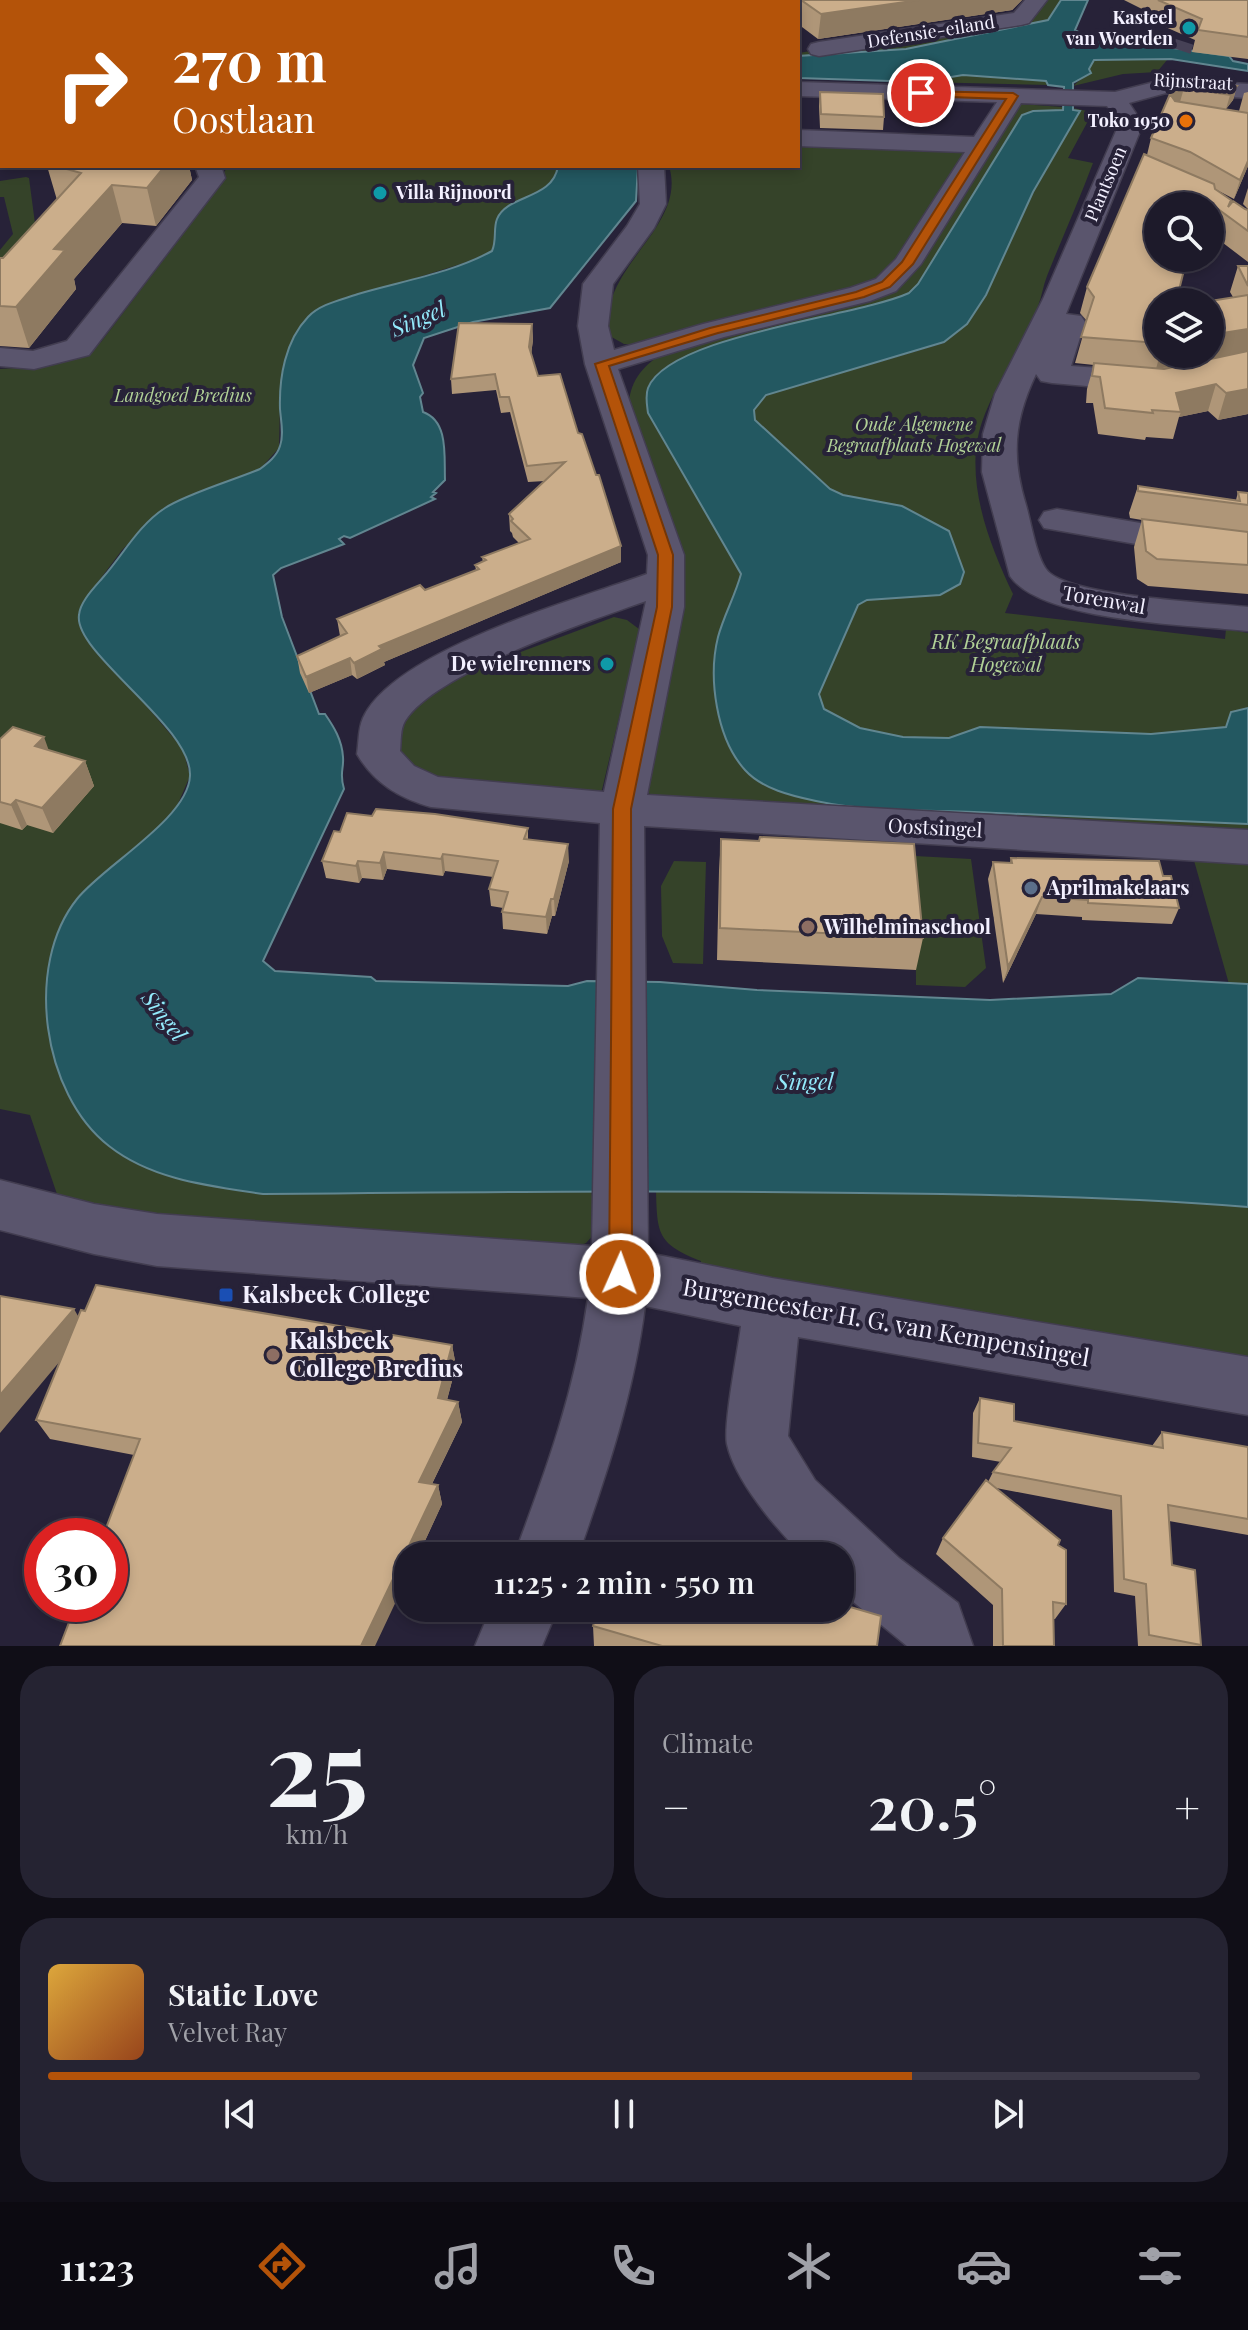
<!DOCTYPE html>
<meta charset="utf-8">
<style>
:root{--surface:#1d1a2a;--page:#252332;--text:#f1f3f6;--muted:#a0a1a8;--line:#3b3847;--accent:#b45309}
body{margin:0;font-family:"Playfair Display",serif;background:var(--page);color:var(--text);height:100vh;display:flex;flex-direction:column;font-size:30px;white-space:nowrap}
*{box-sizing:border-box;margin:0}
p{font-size:26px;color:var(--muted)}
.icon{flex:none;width:44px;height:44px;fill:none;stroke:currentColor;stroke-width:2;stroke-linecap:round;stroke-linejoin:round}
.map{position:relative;height:1646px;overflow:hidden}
.side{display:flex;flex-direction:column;gap:20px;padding:20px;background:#100e17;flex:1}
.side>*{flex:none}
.banner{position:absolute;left:0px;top:0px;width:800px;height:168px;box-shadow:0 4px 12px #0003,0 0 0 2px var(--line);background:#b45309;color:#fff;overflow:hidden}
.controls{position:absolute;left:1144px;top:192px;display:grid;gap:16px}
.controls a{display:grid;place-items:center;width:80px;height:80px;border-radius:50%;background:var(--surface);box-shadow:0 4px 12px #0003,0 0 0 2px var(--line);font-size:40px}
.speed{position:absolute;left:24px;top:1518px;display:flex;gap:16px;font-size:40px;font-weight:700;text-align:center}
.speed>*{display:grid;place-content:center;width:104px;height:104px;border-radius:50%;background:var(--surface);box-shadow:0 4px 12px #0003,0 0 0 2px var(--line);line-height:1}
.speed .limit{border:12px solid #d22;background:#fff;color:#111}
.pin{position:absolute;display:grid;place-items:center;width:68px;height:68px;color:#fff;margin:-34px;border:4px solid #fff;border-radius:50%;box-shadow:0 2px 8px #0007}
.me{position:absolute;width:88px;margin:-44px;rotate:2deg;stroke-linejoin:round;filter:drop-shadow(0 0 6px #0008)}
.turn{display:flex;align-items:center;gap:28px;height:168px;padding:0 40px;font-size:36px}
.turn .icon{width:104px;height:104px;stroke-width:2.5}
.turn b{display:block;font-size:56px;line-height:68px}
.big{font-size:60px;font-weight:600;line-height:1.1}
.side .tile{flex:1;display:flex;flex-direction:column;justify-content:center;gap:12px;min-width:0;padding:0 28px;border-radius:32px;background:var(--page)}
.side .dial{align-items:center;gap:0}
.dial b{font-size:104px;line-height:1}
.song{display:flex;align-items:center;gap:24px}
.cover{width:96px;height:96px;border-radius:12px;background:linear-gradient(135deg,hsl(40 70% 55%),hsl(20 70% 35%))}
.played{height:8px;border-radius:4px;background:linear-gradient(90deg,var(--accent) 75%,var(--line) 75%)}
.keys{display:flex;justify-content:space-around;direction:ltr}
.heat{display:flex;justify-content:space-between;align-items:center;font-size:44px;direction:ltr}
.side .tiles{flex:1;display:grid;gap:20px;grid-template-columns:1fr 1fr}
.tile:last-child{grid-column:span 2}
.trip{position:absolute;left:394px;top:1542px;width:460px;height:80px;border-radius:32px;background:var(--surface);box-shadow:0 4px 12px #0003,0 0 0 2px var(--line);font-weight:600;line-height:80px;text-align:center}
.tabs{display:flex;height:128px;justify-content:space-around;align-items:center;background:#0c0a11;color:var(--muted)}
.tabs .icon{width:56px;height:56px}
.tabs .on{color:var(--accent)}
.tabs b{font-size:36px;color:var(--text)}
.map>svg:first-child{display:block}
.green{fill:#354329}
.water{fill:#235861;stroke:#618690;stroke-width:2}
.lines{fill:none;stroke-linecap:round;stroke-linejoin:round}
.minor-tunnel{stroke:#464156;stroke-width:24;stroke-dasharray:24 12;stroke-linecap:butt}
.minor-casing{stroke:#423d50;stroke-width:3}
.major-casing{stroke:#423d50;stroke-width:3}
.minor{fill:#5a556d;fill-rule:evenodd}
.major{fill:#488082;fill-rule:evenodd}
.wall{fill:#af9678}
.shaded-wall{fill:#8e7a61}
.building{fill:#cbae8b;stroke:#8e7a61;stroke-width:2}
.route{fill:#b45309;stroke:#753606;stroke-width:2}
.culture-dot{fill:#0f9aa8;stroke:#272238;stroke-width:3}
.food-dot{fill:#e8710a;stroke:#272238;stroke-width:3}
.service-dot{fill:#5c6f8a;stroke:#272238;stroke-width:3}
.education-dot{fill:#8d6e63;stroke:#272238;stroke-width:3}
.transit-dot{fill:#1a4fb4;stroke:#272238;stroke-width:3}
.labels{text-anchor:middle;stroke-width:8;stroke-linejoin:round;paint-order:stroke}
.far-poi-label{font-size:18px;font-weight:bold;fill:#f3f0ff;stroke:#272238;text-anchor:end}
.far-street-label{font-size:18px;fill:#f3f0ff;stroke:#272238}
.far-park-label{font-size:18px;font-style:italic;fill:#b1d196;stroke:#272238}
.street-label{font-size:20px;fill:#f3f0ff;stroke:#272238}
.park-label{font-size:20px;font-style:italic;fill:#b1d196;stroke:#272238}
.poi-label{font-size:20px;font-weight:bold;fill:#f3f0ff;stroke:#272238;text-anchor:start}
.water-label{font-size:22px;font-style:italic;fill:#93eafb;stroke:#272238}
.near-poi-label{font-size:24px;font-weight:bold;fill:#f3f0ff;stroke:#272238;text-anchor:start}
.near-street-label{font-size:24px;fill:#f3f0ff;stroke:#272238}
</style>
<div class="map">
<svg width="1248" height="1646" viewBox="0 0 1248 1646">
<rect width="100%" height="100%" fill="#272238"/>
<!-- green -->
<path class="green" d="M1040,0H1061L1048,20L906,49L798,56V53L1023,19Z
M1152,58L1167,60L1157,72L1123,74L1073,86L1087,74L1094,60Z
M963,75L1047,81L1048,85L921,82Z
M1020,104L1063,107V110L1033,111L1022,115L918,284L909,293C857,317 668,336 648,387C643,401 650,417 656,428L741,574L718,640L782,793L819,802L913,810L1248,824V840L654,801L647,790L681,599L628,409C630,382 640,368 663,353L889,291L908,279Z
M1073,108L1101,114L1112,125L1088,121L1068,158L1093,163C1079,201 1062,238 1047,276C1043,286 1042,296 1038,306C1023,346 996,382 982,422C963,478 989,544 1013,594L1005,613L1225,639L1226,629L1248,633V708L1231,712L1226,727L1151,734L980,727L949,738L903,737L860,728L824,709L819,694L858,605L867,600L915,597L902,506L843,495L829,489L755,419L754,410L766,395L944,343L953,335L1079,112Z
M798,143L967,150L897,263L872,284L637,345L624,344L608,335C598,266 688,228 669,166H798Z
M228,166L559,168C551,196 518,195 501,214C493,224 498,239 493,251L464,263L320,308L280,404L279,448L260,469L165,507L122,550L89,594L81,629L183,749L190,776L177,806L150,836L76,900L49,1036L63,1085L83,1120L109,1146L147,1168L263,1194L591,1191L599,1229L586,1243L570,1250L206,1227L58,1197L30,1115L0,1109V369L45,366L101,342L199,213Z
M26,177L29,178L36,231L0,268V250L13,234L4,197H0V181Z
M614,617L627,620L639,629V633L601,794L441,782L397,759L402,713L459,675Z
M915,856L971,859L986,968L965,987L916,985Z
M1193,857L1248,860V984H1229Z
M674,861L706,862L703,964L673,963L662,936L661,886Z
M656,1190L1108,1197L1248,1207V1368L698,1272L701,1261C658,1244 657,1235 656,1190Z"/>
<!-- water -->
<path class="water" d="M1061,0H1088L1075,30C1082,35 1087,33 1094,37C1106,42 1115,50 1131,42L1229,56L1233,61L1248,64V71L1171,59L1094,60L1089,69L1091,73L1073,83V110L1080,111L1033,192L986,295L967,324L944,342L766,395L754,410L755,420L830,489L843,495L902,506L949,531L964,572L960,584L940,595L867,600L858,605L819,694L824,709L860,728L903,737L949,738L980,727L1151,734L1226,727L1231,712L1248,708V824C1157,820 1065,816 974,812C923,810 866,812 816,801C792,796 762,789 745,770C716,738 708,677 718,637C724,615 735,596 741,574L648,413C647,405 645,396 648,388C669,335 856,317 909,293L918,284L1022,115L1033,111L1063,110L1064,87L1048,85L1046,81L963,75L921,82L798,78V56L906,49L1048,20Z
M558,166H638L636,201L550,308L473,322L424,338L413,365L423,393L420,397L423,412C449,421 444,457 445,480L433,492L436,493L431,497L435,499L350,538L344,536L339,539L344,544L281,568L273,575L282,617L319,714H325C334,727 342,740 343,757C344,770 339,773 344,789L263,961L275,971L371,977L376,981L568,986L587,981L660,982L757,990L990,1000L1111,994L1138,978L1248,984V1207C1119,1197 990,1194 861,1193C662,1190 462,1192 263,1194C210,1186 152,1180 109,1146C42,1094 24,965 77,899C103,866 188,819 190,776C193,727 73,653 79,615C80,601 96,586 105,575C124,553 139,525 165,508C186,494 234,480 260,469C268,463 277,456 280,446C284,435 281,421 280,409C279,378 285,341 308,317C320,304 341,300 358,294C402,281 452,273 492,251C497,240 493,229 497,219C507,194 553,200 558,166Z"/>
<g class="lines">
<!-- minor-tunnel -->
<path class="minor-tunnel" d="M1179,50L1182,41"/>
<defs>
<path id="minor" d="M1025,0H1047L1029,23L1021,25L819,56L811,54L808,49L811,44L819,42L1014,13Z
M1166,79L1248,84V98L1166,93L1129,103L1143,124L1066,314L1081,316L1085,322L1071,366L1156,372L1248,357V375L1156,392L1052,383L1041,381L1036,374C1014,420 1011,456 1026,505C1031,522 1036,555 1046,569C1063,596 1212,603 1248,607V631C1193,625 1041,622 1010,576L982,472L983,434L995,394L1043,299L1119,124L1107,106L1021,103L921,264L896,291L870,301L724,337L618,369L684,555V607L647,795L1248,830V864L644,826L648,1253L772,1278L1248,1357V1415L798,1337L788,1436L815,1480L899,1558L958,1603L973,1646H907L840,1591V1556H804C777,1530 735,1481 727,1444C723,1425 738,1350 741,1326L645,1306C634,1393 607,1473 578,1556H514C547,1468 575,1391 588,1298L157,1266L94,1254L0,1230V1180L94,1204L157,1214L592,1246L600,823L431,807C399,798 374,783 357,754C359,742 358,729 363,718C394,650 578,599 647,574L648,555L585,364L578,326L583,284L627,226L640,204L638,166H664L666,204L654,228L613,284L608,326L614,350L703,324L850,288L876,279L896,259L965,152L798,146V130L974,137L997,102L798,96V82L1115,92ZM646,601L604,792L438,777L414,766L400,751C401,741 400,729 405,721C435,672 590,621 646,601Z
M195,166H221L225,178L89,355L34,369L0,366V348L33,351L67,341L199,177Z
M1057,509L1182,530L1248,536V558L1182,552L1044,528L1039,520L1044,512Z
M491,1608H558L542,1646H475Z"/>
<path id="major" d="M0,145H2V161H0Z"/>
</defs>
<!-- minor casing -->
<use href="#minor" class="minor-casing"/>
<!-- major casing -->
<use href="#major" class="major-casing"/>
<!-- minor -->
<use href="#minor" class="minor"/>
<!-- major -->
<use href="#major" class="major"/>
</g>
<!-- wall -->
<path class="wall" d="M693,0H1022L1012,10L818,39L798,24V2H693Z
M1124,0H1248V59L1192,52L1195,40L1145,18L1146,11Z
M1176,83L1237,86L1233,100L1226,109L1239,111L1244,93L1248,92V166L1234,199L1215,189L1230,206L1248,210V262L1210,233V206H1158V354H1210L1233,297L1230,292L1238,266H1248V414L1218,420L1208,411L1179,417L1173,439L1146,437L1145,440L1098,434L1093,403H1086L1087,389L1094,365L1075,363L1087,321L1080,313L1087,287L1147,155L1151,138Z
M820,92L884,117L883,130L820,128L819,106Z
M47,166H189L192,180L156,226L122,223L74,279L76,289L29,348L0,346V258H3L57,200Z
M1248,188V209L1243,204Z
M532,324L533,340L531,354L538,376L578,433L621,562L384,662L385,665L357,679L352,675L309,693L300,673L297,656L340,636L337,619L425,590L476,570L475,565L483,562L482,557L519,543L513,537L512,533L510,531L509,514L545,481L528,482L510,412L501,413L496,390L452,394L451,379Z
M1138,486L1236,500L1238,492L1248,493V594L1148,586L1137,579L1134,547L1142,520L1130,518L1129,513Z
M0,739L49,750L85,761L94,786L53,833L27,825L22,830L0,823Z
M372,816L528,828V839L569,861L555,916H552L547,934L503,929L502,912L503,908L491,906L489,889L493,877L445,871L443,876L387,869L383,880L362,878L359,883L326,878L322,861L340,832Z
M721,839L923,938L916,970L717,960L719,871Z
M1011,858L1163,876L1179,908L1172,924L1082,920V917L1036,914L1003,983L988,879L993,862L1010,863Z
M78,1317L452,1345L456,1366L447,1400L458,1402L462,1422L432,1484L438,1485L442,1504L418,1556H408L134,1455L50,1439L36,1420Z
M980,1398L1014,1421L1152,1446L1162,1432L1248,1447V1535L1169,1521L1172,1565L1201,1645L1200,1646H1138L1135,1596L1114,1592L1112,1510L996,1488L1058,1545L1066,1604L1055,1619H1054V1646H993V1605L936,1554L943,1538L988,1482L993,1472L1001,1462L972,1457L973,1413Z
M593,1626L877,1646H594Z"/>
<!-- shaded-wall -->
<path class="shaded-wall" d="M449,0H465L462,2H450Z
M775,0H791V2H769Z
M919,0H1022L1012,10L818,39L821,14Z
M1237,86L1233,100L1226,109L1230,95Z
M1184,88L1180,102L1169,105L1172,91Z
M0,122H2V141H0Z
M1248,161V166L1234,199L1240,180Z
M165,166H189L192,180L156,226L147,188Z
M112,185L122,223L74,279L76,289L29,348L16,307L54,249Z
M532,324L533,340L530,363L529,347Z
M1248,329V354L1156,369L1160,354H1210V335Z
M1216,384L1208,411L1179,417L1181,412L1176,393Z
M1248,389V414L1218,420L1226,393Z
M621,546V562L384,662L385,665L357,679L354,663L379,646Z
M350,658L352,675L309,693L306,677Z
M44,737L53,762L35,746Z
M85,761L94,786L53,833L42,808Z
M16,800L27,825L22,830L11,805Z
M568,844L569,861L555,916L554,899Z
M384,852L387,869L383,880L380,863Z
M443,854L445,871L443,876L441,859Z
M358,861L362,878L359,883L356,866Z
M1042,897L1036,914L1003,983L1008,967Z
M551,899L552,916L547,934L546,917Z
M74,1309L86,1330L0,1433V1395Z
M452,1345L456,1366L442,1418L438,1398Z
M458,1402L462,1422L424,1500L419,1482Z
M438,1485L442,1504L418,1556H408V1576L375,1646H361Z"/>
<!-- building -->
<path class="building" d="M0,0H439L437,2H2V122H0Z
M696,0H775L769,2H702Z
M801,0H919L821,14Z
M1158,0H1248V37L1198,30L1202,19Z
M1176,83L1237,86L1230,95L1184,88L1172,91Z
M820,92L883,94L884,117L821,114Z
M1170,94L1175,101L1248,113V161L1240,180L1190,152L1151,138Z
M1144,154L1214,184L1215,189L1231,200L1228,207L1233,201L1245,209L1248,210V231L1203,198L1200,206H1158V258H1187L1176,302H1158V343L1081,337L1094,297L1087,287Z
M56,166H165L147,188L112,185L54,249L65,250L16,307L0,306V258H3L81,173Z
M1238,266H1248V286Z
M1248,295V329L1210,335V302H1204Z
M459,323L532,324L529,347L538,376L560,374L578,433L582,434L596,475H599L621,546L379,646L382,649L354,663L350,658L306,677L297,656L347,633L337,619L420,585L425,590L479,569L475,565L486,560L482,557L530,539L511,521L513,519L509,514L565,462L527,466L509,397H500L495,374L451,379Z
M1248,351V389L1226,393L1216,384L1176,393L1181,412L1152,410L1153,413L1105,408L1100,377L1092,376L1094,363L1164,369Z
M1138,486L1240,501L1238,492L1248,493V505L1138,491Z
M1142,519L1248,532V565L1157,559L1146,551Z
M13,727L44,737L35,746L85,761L42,808L16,800L11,805L0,802V739Z
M376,809L435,814L528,828L524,839L568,844L554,899H551L546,917L502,912L508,892L489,889L498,861L443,854L441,859L384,852L380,863L358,861L356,866L322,861L334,831L340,832L347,813L372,816Z
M760,837L914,844L923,938L720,928L721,839L759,841Z
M1011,858L1159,861L1163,876H1171L1179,908L1088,903V900L1042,897L1008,967L993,862L1012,863Z
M96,1285L452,1345L438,1398L458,1402L419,1482L438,1485L361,1646H60L76,1604H110V1536H103L140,1439L36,1420L81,1310L85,1311Z
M0,1296L74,1309L0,1395Z
M980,1398L1014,1404V1421L1163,1448L1162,1432L1248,1447V1519L1168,1505L1172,1565L1195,1570L1201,1645L1149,1635L1146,1584L1124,1579L1121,1496L993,1472L1011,1448L978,1443Z
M986,1480L1060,1540L1058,1545L1066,1550V1604L1053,1602L1054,1646H1003L1002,1589L943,1538Z
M614,1542L663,1556H611Z
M840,1604L881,1616L877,1646H662L593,1626L598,1608H840Z"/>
<!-- route -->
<path class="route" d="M917,91L1013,93L1018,96L913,264L890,287L864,297L718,333L609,366L673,555L672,607L631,809L632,1274L629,1282L620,1285L612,1282L609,1274L613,809L657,607L658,555L595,364L710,328L856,292L882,282L902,262L1006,99L921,96Z"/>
<!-- markers -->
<g class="culture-dot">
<circle cx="1189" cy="28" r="8"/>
<circle cx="380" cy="193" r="8"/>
<circle cx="607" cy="664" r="8"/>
</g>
<circle class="food-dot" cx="1186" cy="121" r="8"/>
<circle class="service-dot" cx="1031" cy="888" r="8"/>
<g class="education-dot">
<circle cx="808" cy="927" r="8"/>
<circle cx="273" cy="1355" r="8"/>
</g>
<rect class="transit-dot" x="218" y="1287" width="16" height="16" rx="4"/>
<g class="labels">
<!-- far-poi labels -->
<g class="far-poi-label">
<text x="1173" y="24">Kasteel<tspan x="1173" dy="21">van Woerden</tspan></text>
<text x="1170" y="127">Toko 1950</text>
<text x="396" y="199" text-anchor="start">Villa Rijnoord</text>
</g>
<!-- far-street labels -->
<g class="far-street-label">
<text transform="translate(931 32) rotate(-9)" y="6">Defensie-eiland</text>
<text transform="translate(1193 82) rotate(3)" y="6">Rijnstraat</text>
<text transform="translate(1106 184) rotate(-67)" y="6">Plantsoen</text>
</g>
<!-- far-park labels -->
<g class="far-park-label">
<text x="183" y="402">Landgoed Bredius</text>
<text x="914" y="431">Oude Algemene<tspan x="914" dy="21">Begraafplaats Hogewal</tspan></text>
</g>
<!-- street labels -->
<g class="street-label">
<text transform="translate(1104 600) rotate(10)" y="7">Torenwal</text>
<text transform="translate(935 828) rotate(3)" y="7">Oostsingel</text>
</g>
<!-- park labels -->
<g class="park-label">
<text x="1006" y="649">RK Begraafplaats<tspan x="1006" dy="23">Hogewal</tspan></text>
</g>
<!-- poi labels -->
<g class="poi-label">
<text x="591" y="671" text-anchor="end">De wielrenners</text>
<text x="1047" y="895">Aprilmakelaars</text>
<text x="824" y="934">Wilhelminaschool</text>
</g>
<!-- water labels -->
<g class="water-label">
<text transform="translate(418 319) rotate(-23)" y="8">Singel</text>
<text transform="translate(164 1016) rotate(52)" y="8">Singel</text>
<text x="805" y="1090">Singel</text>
</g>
<!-- near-poi labels -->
<g class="near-poi-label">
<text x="242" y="1303">Kalsbeek College</text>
<text x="289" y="1349">Kalsbeek<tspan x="289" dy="28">College Bredius</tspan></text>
</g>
<!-- near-street labels -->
<g class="near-street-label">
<text transform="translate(886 1323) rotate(10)" y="8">Burgemeester H. G. van Kempensingel</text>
</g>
</g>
</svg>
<div class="controls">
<a><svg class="icon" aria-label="search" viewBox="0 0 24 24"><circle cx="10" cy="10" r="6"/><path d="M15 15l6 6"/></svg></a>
<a><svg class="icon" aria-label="layers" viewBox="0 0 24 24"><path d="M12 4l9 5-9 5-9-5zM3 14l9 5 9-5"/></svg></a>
</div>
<div class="speed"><div class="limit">30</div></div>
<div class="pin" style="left:921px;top:93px;background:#d93025"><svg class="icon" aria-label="arrive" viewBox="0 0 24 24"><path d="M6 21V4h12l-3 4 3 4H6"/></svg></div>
<svg class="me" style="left:620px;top:1274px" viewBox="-20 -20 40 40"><circle r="17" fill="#b45309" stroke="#fff" stroke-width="3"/><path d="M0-11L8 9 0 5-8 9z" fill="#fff"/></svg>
<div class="trip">11:25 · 2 min · 550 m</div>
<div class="banner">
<div class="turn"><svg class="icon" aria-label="right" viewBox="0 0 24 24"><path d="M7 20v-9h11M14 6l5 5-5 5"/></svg><div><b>270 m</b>Oostlaan</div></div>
</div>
</div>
<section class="side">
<div class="tiles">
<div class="tile dial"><b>25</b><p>km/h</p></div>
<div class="tile"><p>Climate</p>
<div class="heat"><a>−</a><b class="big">20.5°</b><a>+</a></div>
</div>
<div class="tile">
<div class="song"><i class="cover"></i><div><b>Static Love</b><p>Velvet Ray</p></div></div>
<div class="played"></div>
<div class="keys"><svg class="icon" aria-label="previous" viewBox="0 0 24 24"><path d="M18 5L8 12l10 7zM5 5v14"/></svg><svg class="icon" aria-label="pause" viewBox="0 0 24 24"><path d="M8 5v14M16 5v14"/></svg><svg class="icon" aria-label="next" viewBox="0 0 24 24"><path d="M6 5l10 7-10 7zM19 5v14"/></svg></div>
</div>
</div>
</section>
<nav class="tabs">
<b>11:23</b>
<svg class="icon on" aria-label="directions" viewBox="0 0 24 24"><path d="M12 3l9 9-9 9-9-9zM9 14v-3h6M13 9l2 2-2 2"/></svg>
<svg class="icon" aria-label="music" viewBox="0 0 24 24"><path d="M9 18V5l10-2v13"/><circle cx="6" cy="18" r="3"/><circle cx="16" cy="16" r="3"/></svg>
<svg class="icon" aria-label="phone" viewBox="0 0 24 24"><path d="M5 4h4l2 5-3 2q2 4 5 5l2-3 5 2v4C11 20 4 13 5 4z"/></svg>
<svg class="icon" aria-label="climate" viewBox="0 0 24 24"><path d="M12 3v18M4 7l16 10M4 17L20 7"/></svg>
<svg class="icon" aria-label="car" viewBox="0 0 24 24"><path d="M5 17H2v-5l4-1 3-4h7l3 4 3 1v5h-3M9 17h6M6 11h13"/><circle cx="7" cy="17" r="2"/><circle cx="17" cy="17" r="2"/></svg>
<svg class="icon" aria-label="filters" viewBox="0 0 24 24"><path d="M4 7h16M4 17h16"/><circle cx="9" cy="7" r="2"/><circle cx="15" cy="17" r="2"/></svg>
</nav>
